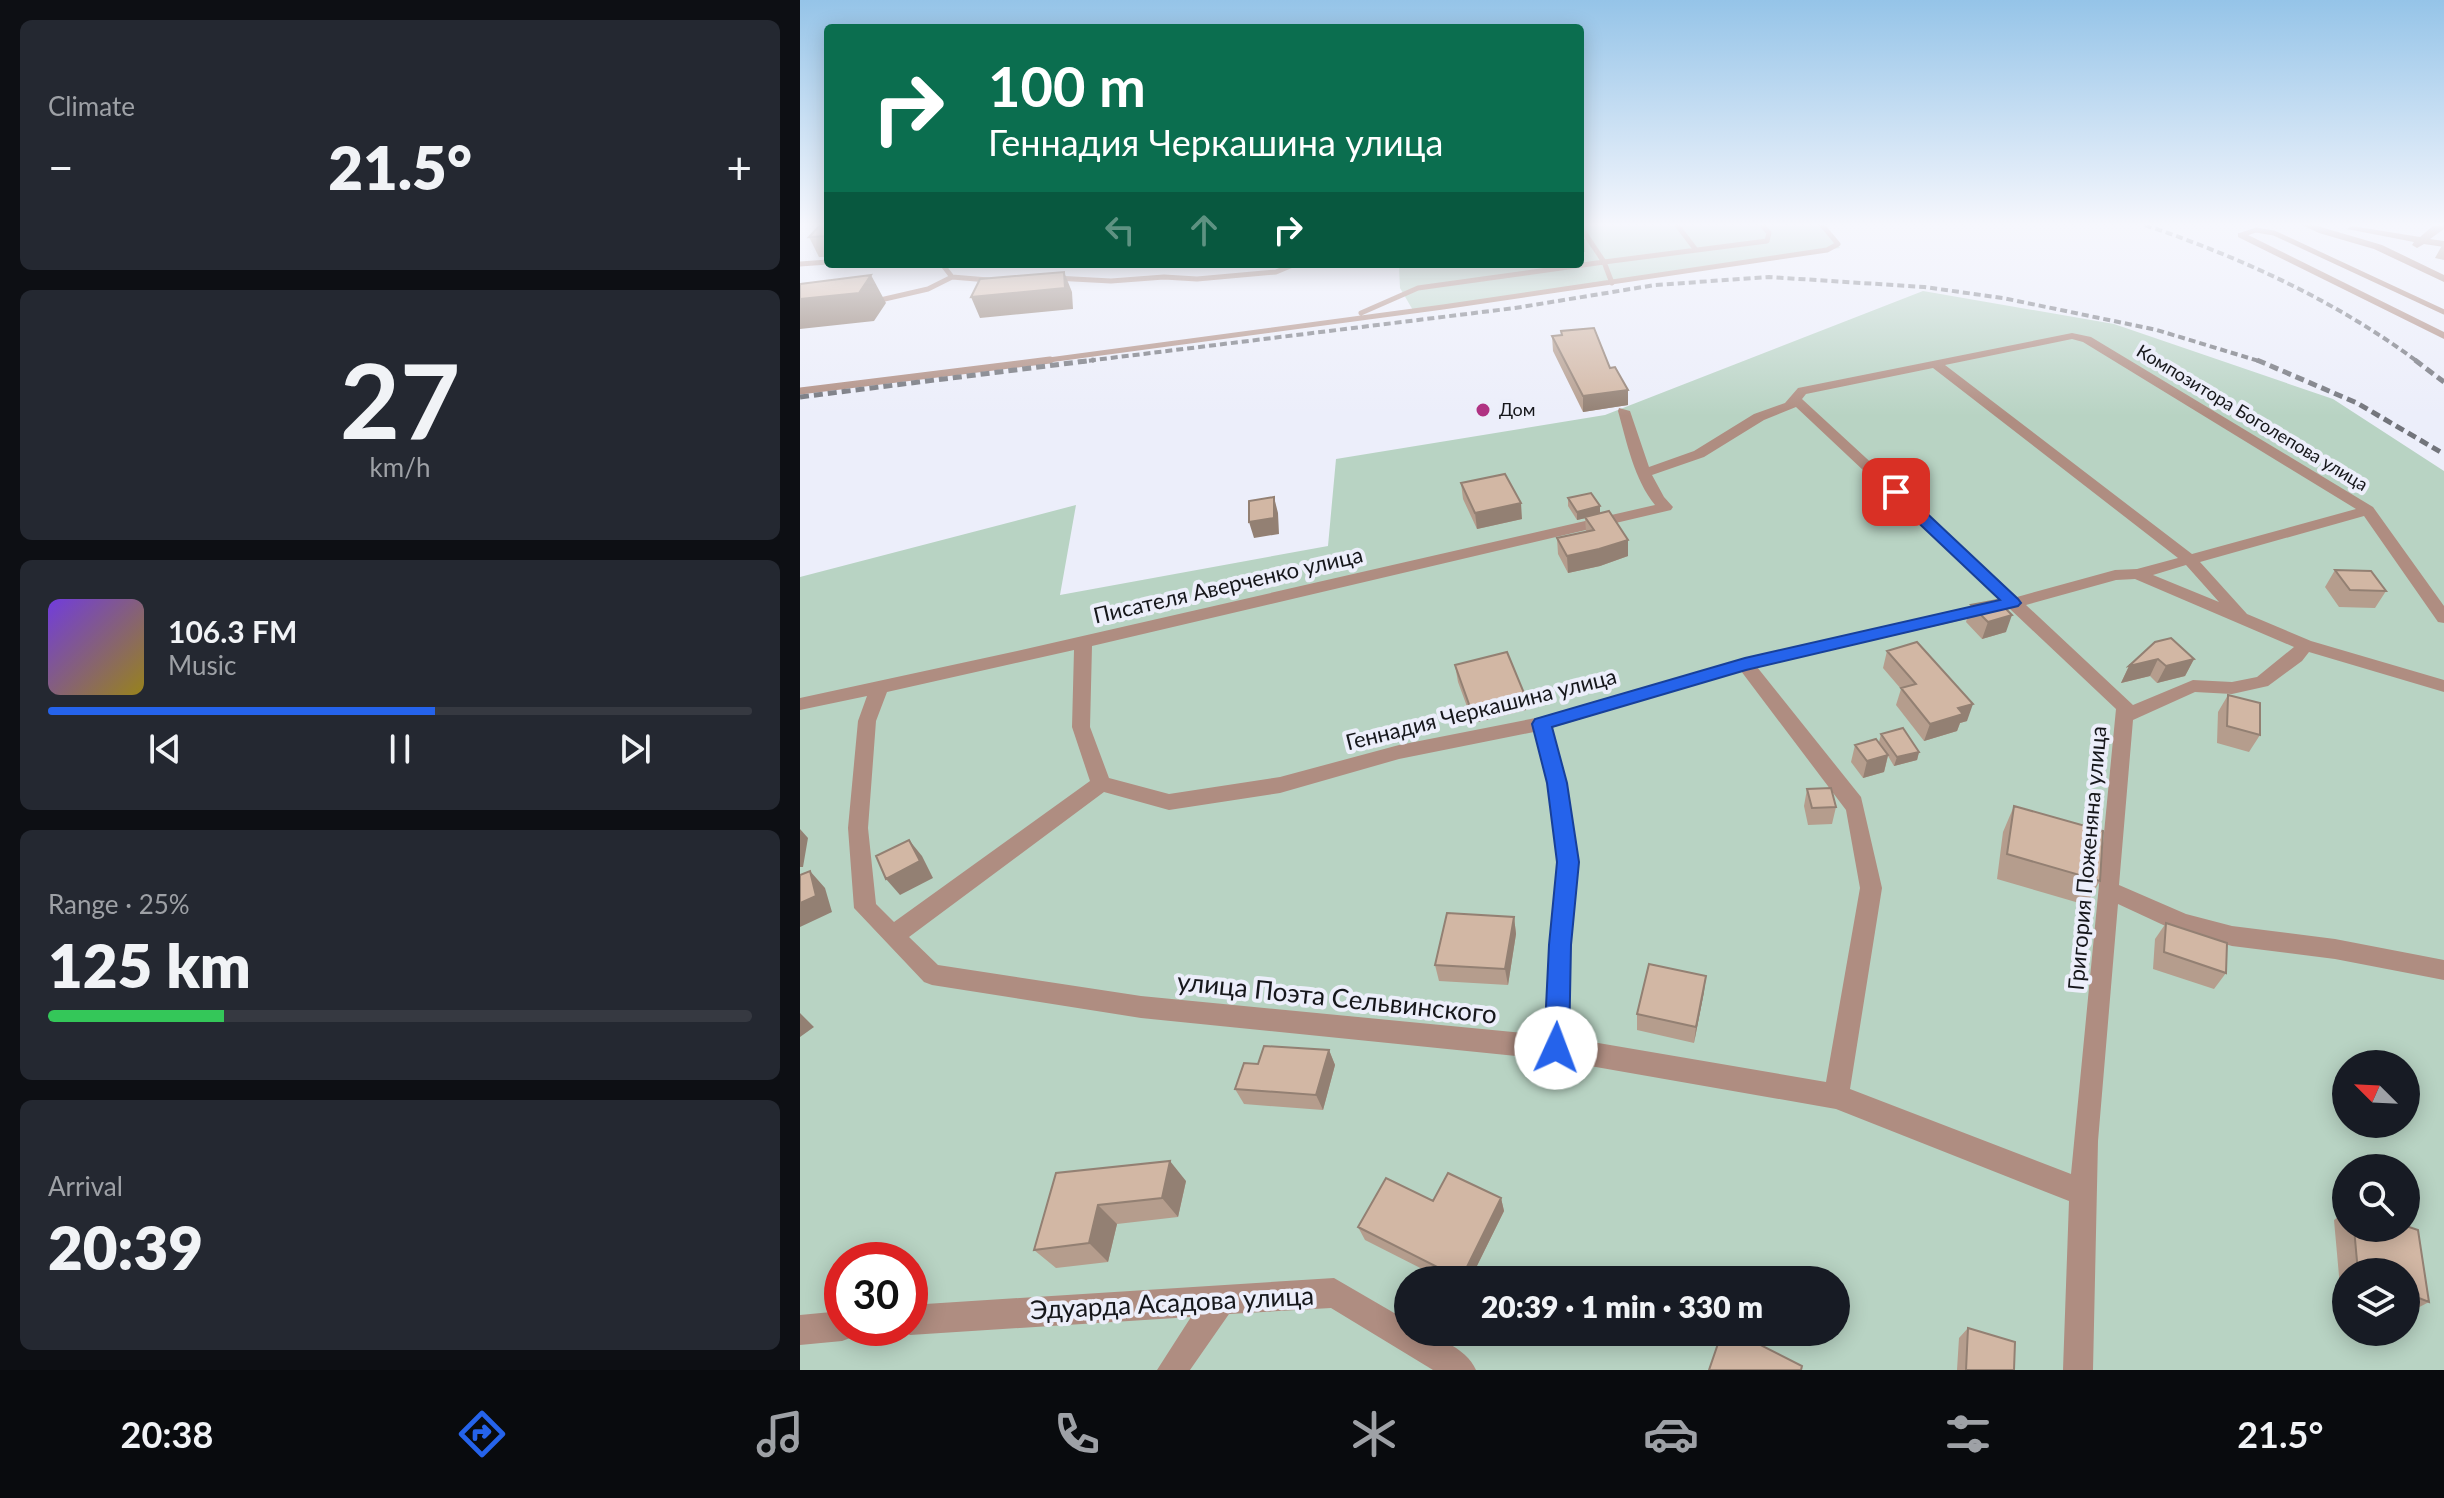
<!DOCTYPE html>
<meta charset="utf-8">
<style>
:root{--surface:#171b24;--page:#242831;--text:#f1f3f6;--muted:#9ea1a6;--line:#363941;--accent:#2563eb}
body{margin:0;font-family:Lato,sans-serif;background:var(--page);color:var(--text);height:100vh;display:flex;flex-direction:column;font-size:30px;white-space:nowrap}
*{box-sizing:border-box;margin:0}
p{font-size:26px;color:var(--muted)}
.icon{flex:none;width:44px;height:44px;fill:none;stroke:currentColor;stroke-width:2;stroke-linecap:round;stroke-linejoin:round}
.map{position:relative;flex:1;overflow:hidden}
.side{display:flex;flex-direction:column;gap:20px;padding:20px;background:#0d0f14;width:800px}
.side>*{flex:none}
.banner{position:absolute;left:24px;top:24px;width:760px;height:244px;border-radius:8px;box-shadow:0 4px 20px #0003;background:#0b6e4f;color:#fff;overflow:hidden}
.needle{width:52px;rotate:294deg}
.buttons{position:absolute;left:1532px;top:1050px;display:grid;gap:16px}
.buttons a{display:grid;place-items:center;width:88px;height:88px;border-radius:50%;background:var(--surface);box-shadow:0 4px 20px #0003;font-size:40px}
.speed{position:absolute;left:24px;top:1242px;display:flex;gap:16px;font-size:40px;font-weight:700;text-align:center}
.speed>*{display:grid;place-content:center;width:104px;height:104px;border-radius:50%;background:var(--surface);box-shadow:0 4px 20px #0003;line-height:1}
.speed .limit{border:12px solid #d22;background:#fff;color:#111}
.pin{position:absolute;display:grid;place-items:center;width:68px;height:68px;color:#fff;margin:-34px;border-radius:16px;box-shadow:0 4px 12px #0006}
.me{position:absolute;width:88px;margin:-44px;rotate:2deg;stroke-linejoin:round;filter:drop-shadow(0 0 6px #0008)}
.turn{display:flex;align-items:center;gap:28px;height:168px;padding:0 32px;font-size:36px}
.turn .icon{width:104px;height:104px;stroke-width:2.5}
.turn b{display:block;font-size:56px;line-height:68px}
.lanes{display:flex;align-items:center;height:76px;padding:0 32px;background:#0003;justify-content:center;gap:40px;direction:ltr}
.lanes .off{opacity:.35}
.big{font-size:60px;font-weight:800;line-height:1.1}
.side .widget{flex:1;display:flex;flex-direction:column;justify-content:center;gap:12px;min-width:0;padding:0 28px;border-radius:12px;background:var(--page)}
.side .dial{align-items:center;gap:0}
.dial b{font-size:104px;line-height:1}
.song{display:flex;align-items:center;gap:24px}
.cover{width:96px;height:96px;border-radius:12px;background:linear-gradient(135deg,hsl(260 70% 55%),hsl(50 70% 35%))}
.played{height:8px;border-radius:4px;background:linear-gradient(90deg,var(--accent) 55%,var(--line) 55%)}
.keys{display:flex;justify-content:space-around;direction:ltr}
.heat{display:flex;justify-content:space-between;align-items:center;font-size:44px;direction:ltr}
.charge{height:12px;border-radius:6px;background:linear-gradient(90deg,#34c759 25%,var(--line) 0)}
.trip{position:absolute;left:594px;top:1266px;width:456px;height:80px;border-radius:40px;background:var(--surface);box-shadow:0 4px 20px #0003;font-weight:800;line-height:80px;text-align:center}
.tabs{display:flex;height:128px;justify-content:space-around;align-items:center;background:#090b0e;color:var(--muted)}
.tabs .icon{width:56px;height:56px}
.tabs .selected{color:var(--accent)}
.tabs b{font-size:36px;color:var(--text)}
main{display:flex;flex:1;min-height:0}
.map>svg:first-child{display:block}
.green{fill:#b8d3c3;fill-rule:evenodd}
.lines{fill:none;stroke-linecap:round;stroke-linejoin:round}
.lane-far1{stroke:#af8d81;stroke-width:5}
.lane{stroke:#af8d81;stroke-width:7}
.street{fill:#af8d81;fill-rule:evenodd}
.rail-far1{stroke:#72747b;stroke-width:4;stroke-dasharray:7 4;stroke-linecap:butt}
.rail{stroke:#72747b;stroke-width:5;stroke-dasharray:9 5;stroke-linecap:butt}
.wall{fill:#b59d8d}
.shaded-wall{fill:#938073}
.building{fill:#d2b7a4;stroke:#938073;stroke-width:2}
.route{fill:#2563eb;stroke:#184099;stroke-width:2}
.poi-dot{fill:#b03282;stroke:#eceefa;stroke-width:3}
.labels{text-anchor:middle;stroke-width:8;stroke-linejoin:round;paint-order:stroke}
.far-poi-label{font-size:18px;fill:#16171b;stroke:#eceefa;text-anchor:start}
.far-street-label{font-size:18px;fill:#16171b;stroke:#eceefa}
.street-label{font-size:22px;fill:#16171b;stroke:#eceefa}
.near-street-label{font-size:26px;fill:#16171b;stroke:#eceefa}
</style>
<main>
<section class="side">
<div class="widget"><p>Climate</p>
<div class="heat"><a>−</a><b class="big">21.5°</b><a>+</a></div>
</div>
<div class="widget dial"><b>27</b><p>km/h</p></div>
<div class="widget">
<div class="song"><i class="cover"></i><div><b>106.3 FM</b><p>Music</p></div></div>
<div class="played"></div>
<div class="keys"><svg class="icon" aria-label="previous" viewBox="0 0 24 24"><path d="M18 5L8 12l10 7zM5 5v14"/></svg><svg class="icon" aria-label="pause" viewBox="0 0 24 24"><path d="M8 5v14M16 5v14"/></svg><svg class="icon" aria-label="next" viewBox="0 0 24 24"><path d="M6 5l10 7-10 7zM19 5v14"/></svg></div>
</div>
<div class="widget"><p>Range · 25%</p><b class="big">125 km</b><div class="charge"></div></div>
<div class="widget"><p>Arrival</p><b class="big">20:39</b></div>
</section>
<div class="map">
<svg width="1644" height="1370" viewBox="0 0 1644 1370">
<rect width="100%" height="100%" fill="#eceefa"/>
<!-- green -->
<path class="green" d="M780,225H1022L1040,248L614,312L600,288L599,267L780,264Z
M1123,291L1314,324L1533,399L1644,471V1370H0V577L276,505L260,595L528,546L536,459L805,415ZM1546,1064H1606V1124H1546ZM1546,1168H1606V1228H1546ZM42,1260H110V1328H42ZM1546,1272H1606V1332H1546ZM608,1280H1036V1332H608Z"/>
<g class="lines">
<!-- lane-far1 -->
<path class="lane-far1" d="M877,225L896,250
M780,226L804,262L967,241L969,233L962,225
M1441,235L1456,230L1474,233L1644,312
M0,264L28,262
M152,277L188,280
M255,278L311,281L364,277L397,279L476,272L495,264
M76,301L128,289L152,277L142,264
M561,313L618,288L804,262L812,283
M234,362L643,307L1027,250L1038,244L1022,225"/>
<!-- lane -->
<path class="lane" d="M0,391L250,360"/>
<!-- street -->
<path class="street" d="M1502,225H1514L1582,245L1644,275V282L1574,249L1519,233Z
M1644,225V229L1630,239L1644,241V247L1624,244L1617,248L1612,245L1614,242L1547,229L1552,226L1620,237L1633,226Z
M1438,233H1444L1644,332V339L1438,237Z
M1272,333L1291,337L1573,507L1644,606V623L1638,622L1564,516L1400,562L1447,614L1511,641L1644,680V692L1509,652L1502,661L1468,686L1432,694L1395,692L1333,720L1319,885L1386,914L1432,926L1535,939L1644,960V980L1535,959L1432,946L1374,930L1318,904L1298,1141L1293,1370H1263L1269,1201L1036,1109L756,1060L341,1018L132,985L124,982L54,908L48,828L58,721L67,696L0,710V698L217,651L855,505C834,479 827,443 818,411L819,408L830,411L849,467L894,451L954,414L985,403L998,388ZM1272,339L1283,342L1556,509L1392,554L1145,365ZM1133,368L1378,558L1337,569L1315,570L1217,597L1002,399L1006,394ZM996,407L1201,600L945,658L741,717L599,745L480,777L369,794L309,778L290,727L292,646L871,510L873,507L864,497L852,475L904,457L964,420ZM1386,565L1419,602L1353,575ZM1335,579L1494,647L1457,677L1432,682L1393,680L1333,705L1226,605L1316,580ZM1210,609L1316,709L1271,1174L1050,1089L1082,888L1061,797L957,667ZM274,650L272,727L290,781L94,922L76,904L68,828L76,721L87,692ZM941,671L1046,810L1060,888L1026,1082L769,1038L771,945L779,862L767,783L751,728ZM734,732L747,783L757,862L749,945L744,1035L341,996L138,965L109,937L304,792L369,810L480,793L599,759Z
M534,1278L608,1321V1332C631,1332 667,1348 676,1370H633L531,1308L429,1314L390,1370H357L391,1317L110,1335L99,1328H110V1305Z
M42,1311V1328H56L53,1337L42,1341L0,1345V1315Z"/>
<!-- rail-far1 -->
<path class="rail-far1" d="M1345,225C1442,258 1536,301 1618,362
M278,362L715,308L855,285L969,277L1124,287L1203,298L1357,330L1462,362"/>
<!-- rail -->
<path class="rail" d="M1457,360L1557,403L1644,454
M1615,360L1644,382
M0,397L294,360"/>
</g>
<!-- wall -->
<path class="wall" d="M28,225V257H19L9,237Z
M1644,242V260L1635,258L1640,249Z
M761,331L810,368L828,390V405L783,412L753,351L752,336L761,335Z
M661,483L722,519L677,529L663,499Z
M768,498L800,513L828,556L800,566L768,573L758,554L757,538L786,532L785,518L777,520L768,506Z
M1535,570L1586,591L1575,608L1539,607L1525,587Z
M1171,605L1206,632L1182,639L1166,622Z
M1371,638L1394,659L1385,676L1357,683L1350,676L1321,683L1329,666Z
M1087,651L1167,721L1160,723L1157,731L1124,741L1096,705L1101,689L1083,668Z
M655,665L724,693L726,710L673,723L658,682Z
M1428,695L1460,735L1449,752L1417,743L1418,712Z
M1081,734L1119,752L1117,760L1094,766L1088,756L1084,772L1063,778L1051,762L1055,745L1079,742Z
M1007,789L1036,807L1032,824L1008,825L1004,806Z
M1214,806L1300,881L1286,905L1197,879L1203,832Z
M714,917L716,934L708,985L639,981L635,965Z
M1366,923L1426,973L1414,989L1353,969L1355,939Z
M904,992L894,1043L837,1030V1014Z
M529,1050L535,1065L523,1110L444,1104L435,1089L458,1064Z
M256,1173L386,1181L378,1217L317,1224L308,1262L256,1268L234,1250Z
M701,1198L704,1211L670,1280H644L565,1240L558,1227L633,1201Z
M1546,1211V1228H1606L1629,1302L1608,1313H1606V1272H1546V1290L1540,1287L1534,1220Z
M1168,1328L1214,1370H1157L1159,1338Z"/>
<!-- shaded-wall -->
<path class="shaded-wall" d="M780,239H785V252H780Z
M264,272L272,292L273,309L180,318L171,297Z
M71,275L86,303L74,321L0,329V299Z
M828,390V405L783,412V396Z
M474,497L478,513L479,534L454,538L449,522Z
M721,503L722,519L677,529L675,513Z
M800,506V515L777,520V512Z
M828,540V556L800,566L768,573L767,556Z
M1212,615L1206,632L1182,639L1188,622Z
M1358,659L1350,676L1321,683L1329,666Z
M1394,659L1385,676L1357,683L1366,666Z
M724,693L726,710L673,723L670,707Z
M1173,704L1167,721L1160,723L1157,731L1124,741L1130,724L1158,708Z
M1119,752L1117,760L1094,766L1097,757Z
M1088,755L1084,772L1063,778L1067,761Z
M0,829L8,838L3,867H0Z
M109,840L122,856L133,878L100,895L86,879Z
M10,871L25,888L32,912L0,927V903Z
M714,917L716,934L708,985L705,969Z
M906,976L904,992L894,1043L896,1027Z
M0,1013L14,1027L0,1037Z
M529,1050L535,1065L523,1110L516,1095Z
M370,1161L386,1181L378,1217L362,1198Z
M701,1198L704,1211L670,1280H661Z
M298,1205L317,1224L308,1262L289,1243Z"/>
<!-- building -->
<path class="building" d="M20,225H28V236L9,237Z
M264,272L265,288L171,297L180,279Z
M71,275L59,293L0,299V284Z
M794,328L810,368L815,367L828,390L783,396L752,336L762,335L761,331Z
M705,474L721,503L675,513L661,483Z
M791,493L800,506L777,512L768,498Z
M474,497V518L449,522V501Z
M809,511L828,540L799,549L767,556L757,538L794,530L785,517Z
M1535,570L1571,571L1586,591L1550,590Z
M1197,600L1212,615L1188,622L1171,605Z
M1371,638L1394,659L1366,666L1358,659L1329,666L1355,642Z
M1117,642L1173,704L1158,708L1163,714L1130,724L1101,688L1116,684L1087,651Z
M707,652L724,693L670,707L655,665Z
M1428,695L1460,703V735L1427,726Z
M1103,728L1119,752L1097,757L1081,734Z
M1076,739L1088,755L1067,761L1055,745Z
M1031,788L1036,807L1012,808L1007,789Z
M1214,806L1303,831L1300,881L1207,854Z
M109,840L120,861L86,879L76,856Z
M10,871L16,896L0,903V875Z
M647,913L714,917L705,969L635,965Z
M1366,923L1427,943L1426,973L1364,952Z
M849,964L906,976L896,1027L837,1014Z
M464,1046L529,1050L516,1095L435,1089L444,1063L458,1064Z
M370,1161L362,1198L298,1205L289,1243L234,1250L256,1173Z
M648,1173L701,1198L661,1279L558,1227L586,1178L633,1201Z
M1606,1226L1618,1230L1629,1302L1606,1293V1272H1558L1554,1228H1606Z
M1168,1328L1215,1342L1214,1370H1166Z
M922,1332H935L1002,1366L1001,1370H909Z"/>
<!-- sky -->
<linearGradient id="sky" x2="0" y2="1"><stop stop-color="#95c4e8"/><stop offset="0.54" stop-color="#f6f7fd"/><stop offset="1" stop-color="#f6f7fd" stop-opacity="0"/></linearGradient>
<rect width="1644" height="416" fill="url(#sky)"/>
<!-- route -->
<path class="route" d="M1096,488L1101,489L1218,599L1221,603L1218,606L946,670L752,727L767,783L779,862L771,945L769,1048L765,1056L756,1059L747,1056L744,1048L749,945L757,862L747,783L732,724L735,719L945,658L1200,600L1090,496V489Z"/>
<!-- markers -->
<circle class="poi-dot" cx="683" cy="410" r="8"/>
<g class="labels">
<!-- far-poi labels -->
<g class="far-poi-label">
<text x="699" y="416">Дом</text>
</g>
<!-- far-street labels -->
<g class="far-street-label">
<text transform="translate(1452 418) rotate(31)" y="6">Композитора Боголепова улица</text>
</g>
<!-- street labels -->
<g class="street-label">
<text transform="translate(428 585) rotate(-13)" y="8">Писателя Аверченко улица</text>
<text transform="translate(681 709) rotate(-14)" y="8">Геннадия Черкашина улица</text>
<text transform="translate(1287 858) rotate(-85)" y="8">Григория Поженяна улица</text>
</g>
<!-- near-street labels -->
<g class="near-street-label">
<text transform="translate(537 998) rotate(6)" y="9">улица Поэта Сельвинского</text>
<text transform="translate(372 1303) rotate(-3)" y="9">Эдуарда Асадова улица</text>
</g>
</g>
</svg>
<div class="buttons">
<a><svg class="needle" viewBox="-14 -14 28 28"><path d="M0-13l5 13h-10z" fill="#e53935"/><path d="M0 13l5-13h-10z" fill="#9ea1a6"/></svg></a>
<a><svg class="icon" aria-label="search" viewBox="0 0 24 24"><circle cx="10" cy="10" r="6"/><path d="M15 15l6 6"/></svg></a>
<a><svg class="icon" aria-label="layers" viewBox="0 0 24 24"><path d="M12 4l9 5-9 5-9-5zM3 14l9 5 9-5"/></svg></a>
</div>
<div class="speed"><div class="limit">30</div></div>
<div class="pin" style="left:1096px;top:492px;background:#d93025"><svg class="icon" aria-label="arrive" viewBox="0 0 24 24"><path d="M6 21V4h12l-3 4 3 4H6"/></svg></div>
<svg class="me" style="left:756px;top:1048px" viewBox="-20 -20 40 40"><circle r="19" fill="#fff"/><path d="M0-13L10 11 0 6-10 11z" fill="#2563eb"/></svg>
<div class="trip">20:39 · 1 min · 330 m</div>
<div class="banner">
<div class="turn"><svg class="icon" aria-label="right" viewBox="0 0 24 24"><path d="M7 20v-9h11M14 6l5 5-5 5"/></svg><div><b>100 m</b>Геннадия Черкашина улица</div></div>
<div class="lanes"><svg class="icon off" aria-label="left" viewBox="0 0 24 24"><path d="M17 20v-9H6M10 6l-5 5 5 5"/></svg><svg class="icon off" aria-label="ahead" viewBox="0 0 24 24"><path d="M12 20V5M6 11l6-6 6 6"/></svg><svg class="icon" aria-label="right" viewBox="0 0 24 24"><path d="M7 20v-9h11M14 6l5 5-5 5"/></svg></div>
</div>
</div>
</main>
<nav class="tabs">
<b>20:38</b>
<svg class="icon selected" aria-label="directions" viewBox="0 0 24 24"><path d="M12 3l9 9-9 9-9-9zM9 14v-3h6M13 9l2 2-2 2"/></svg>
<svg class="icon" aria-label="music" viewBox="0 0 24 24"><path d="M9 18V5l10-2v13"/><circle cx="6" cy="18" r="3"/><circle cx="16" cy="16" r="3"/></svg>
<svg class="icon" aria-label="phone" viewBox="0 0 24 24"><path d="M5 4h4l2 5-3 2q2 4 5 5l2-3 5 2v4C11 20 4 13 5 4z"/></svg>
<svg class="icon" aria-label="climate" viewBox="0 0 24 24"><path d="M12 3v18M4 7l16 10M4 17L20 7"/></svg>
<svg class="icon" aria-label="car" viewBox="0 0 24 24"><path d="M5 17H2v-5l4-1 3-4h7l3 4 3 1v5h-3M9 17h6M6 11h13"/><circle cx="7" cy="17" r="2"/><circle cx="17" cy="17" r="2"/></svg>
<svg class="icon" aria-label="filters" viewBox="0 0 24 24"><path d="M4 7h16M4 17h16"/><circle cx="9" cy="7" r="2"/><circle cx="15" cy="17" r="2"/></svg>
<b>21.5°</b>
</nav>
